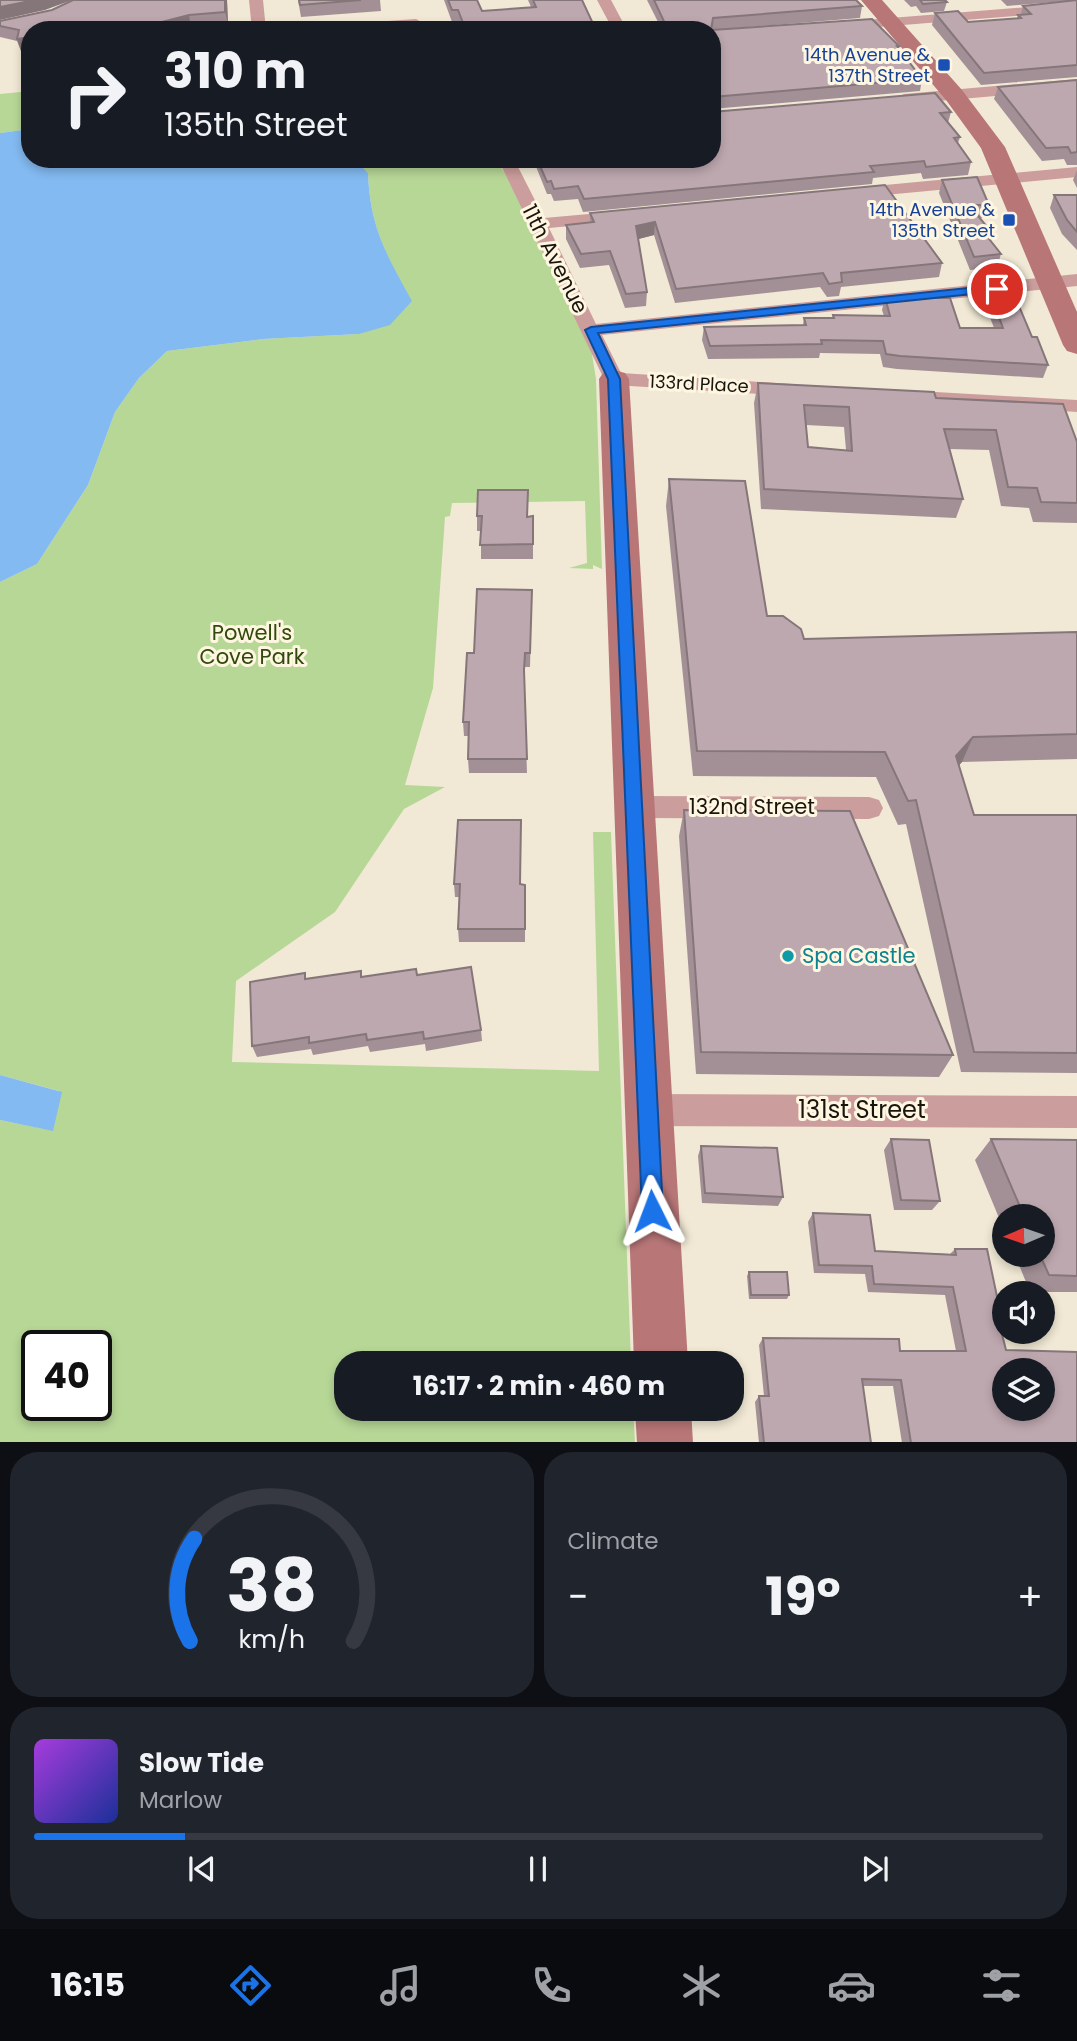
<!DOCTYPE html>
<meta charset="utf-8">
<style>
:root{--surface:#171b24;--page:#20242c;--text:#f1f3f6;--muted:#9ea1a6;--line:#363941;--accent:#1a73e8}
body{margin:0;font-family:Poppins,sans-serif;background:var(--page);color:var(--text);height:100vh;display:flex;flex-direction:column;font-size:26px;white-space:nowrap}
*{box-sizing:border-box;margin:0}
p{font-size:23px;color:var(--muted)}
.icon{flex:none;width:38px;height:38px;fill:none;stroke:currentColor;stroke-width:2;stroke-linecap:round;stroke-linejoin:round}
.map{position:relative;height:1442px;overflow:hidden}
.drawer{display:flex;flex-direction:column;gap:10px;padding:10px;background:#0d0f14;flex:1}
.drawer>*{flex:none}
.guide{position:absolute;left:21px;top:21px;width:700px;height:147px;border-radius:28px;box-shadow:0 4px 10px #0003;background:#171b24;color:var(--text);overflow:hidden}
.needle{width:46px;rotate:268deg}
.controls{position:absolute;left:992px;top:1204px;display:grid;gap:14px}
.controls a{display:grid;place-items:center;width:63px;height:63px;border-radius:50%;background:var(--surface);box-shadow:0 4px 10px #0003;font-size:35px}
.speed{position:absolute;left:21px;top:1330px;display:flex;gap:14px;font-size:35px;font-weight:700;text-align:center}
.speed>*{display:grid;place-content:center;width:91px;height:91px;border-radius:50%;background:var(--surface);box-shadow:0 4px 10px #0003;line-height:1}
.speed .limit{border:4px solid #111;border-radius:10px;background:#fff;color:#111}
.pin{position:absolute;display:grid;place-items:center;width:60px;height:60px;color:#fff;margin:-30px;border:4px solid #fff;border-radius:50%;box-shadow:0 2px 7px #0007}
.me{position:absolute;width:77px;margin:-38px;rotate:357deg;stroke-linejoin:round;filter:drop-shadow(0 0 5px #0008)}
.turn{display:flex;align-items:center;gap:24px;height:147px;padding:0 28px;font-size:32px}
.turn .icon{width:91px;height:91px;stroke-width:2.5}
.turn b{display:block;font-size:49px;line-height:60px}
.big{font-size:52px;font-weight:700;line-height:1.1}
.drawer .tile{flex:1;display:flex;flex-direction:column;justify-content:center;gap:10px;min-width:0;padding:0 24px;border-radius:28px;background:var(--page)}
.drawer .dial{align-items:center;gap:0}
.dial svg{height:182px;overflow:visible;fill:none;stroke:var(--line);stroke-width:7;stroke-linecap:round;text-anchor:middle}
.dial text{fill:var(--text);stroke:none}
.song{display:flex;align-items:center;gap:21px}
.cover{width:84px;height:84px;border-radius:10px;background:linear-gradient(135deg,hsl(280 70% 55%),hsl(230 70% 35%))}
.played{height:7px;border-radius:4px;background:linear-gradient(90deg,var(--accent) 15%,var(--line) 15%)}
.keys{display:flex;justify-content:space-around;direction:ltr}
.heat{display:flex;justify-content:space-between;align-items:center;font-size:38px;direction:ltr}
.drawer .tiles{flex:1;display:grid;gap:10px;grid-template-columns:1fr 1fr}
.tile:last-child{grid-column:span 2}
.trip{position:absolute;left:334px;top:1351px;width:410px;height:70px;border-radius:28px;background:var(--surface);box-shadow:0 4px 10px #0003;font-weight:700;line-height:70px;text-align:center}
.tabs{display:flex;height:112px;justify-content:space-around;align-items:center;background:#090b0e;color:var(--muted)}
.tabs .icon{width:49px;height:49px}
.tabs .active{color:var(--accent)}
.tabs b{font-size:32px;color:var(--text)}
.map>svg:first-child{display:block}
.green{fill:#b7d797;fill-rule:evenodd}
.water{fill:#83baf1}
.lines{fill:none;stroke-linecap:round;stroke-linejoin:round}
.street{fill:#cb9d9c;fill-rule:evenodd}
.secondary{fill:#b87677;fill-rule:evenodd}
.wall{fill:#a39096;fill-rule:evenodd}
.shaded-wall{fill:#85767a}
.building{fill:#bea8af;stroke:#85767a;stroke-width:2;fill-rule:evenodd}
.route{fill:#1a73e8;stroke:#114b97;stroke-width:2}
.transit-dot{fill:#1a4fb4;stroke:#fff6e2;stroke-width:2.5}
.culture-dot{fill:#0f9aa8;stroke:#fff6e2;stroke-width:2.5}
.labels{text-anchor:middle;stroke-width:6;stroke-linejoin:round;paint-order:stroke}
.far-transit-label{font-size:18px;fill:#164399;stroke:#fff6e2;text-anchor:end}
.far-street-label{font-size:18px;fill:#18150e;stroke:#fff6e2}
.street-label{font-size:21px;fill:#18150e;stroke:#fff6e2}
.park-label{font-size:21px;fill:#304a0b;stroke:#fff6e2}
.culture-label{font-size:21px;fill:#0d838f;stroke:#fff6e2;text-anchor:start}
.near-street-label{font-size:24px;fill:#18150e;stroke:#fff6e2}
</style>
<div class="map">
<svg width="1077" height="1443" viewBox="0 0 1077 1443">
<rect width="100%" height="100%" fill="#f1e9d5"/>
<!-- green -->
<path class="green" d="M30,91V129L0,133V94Z
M355,159H496L506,175L590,342L596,379L602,569L593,565V569L569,568L587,563L585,501L452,503L450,516L445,517L433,688L405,785L445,787L404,809L335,912L236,981L232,1062L599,1071L593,832H611L631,1363H346V1409H633L635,1442H0V1120L50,1130L59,1091L0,1075V582L37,564L88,485L115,412L139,378L167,351L263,339L359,334L411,301C386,254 370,227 368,173ZM37,1346H96V1405H37Z"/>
<!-- water -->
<path class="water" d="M30,129V159H355L368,173C370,227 386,254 412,301L390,325L359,334L263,339L167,351L139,378L115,412L88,485L37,564L0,582V133Z
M0,1075L62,1092L53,1131L0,1120Z"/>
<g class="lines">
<!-- street -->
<path class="street" d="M249,0H263L266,30H252Z
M597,0H611L627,30H613Z
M1077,3V11L841,30L834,26L841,22Z
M416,19L423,23L421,26L310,30L317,26Z
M1077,79V89L904,104L896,99L904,94Z
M498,159H514L544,218L623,211L632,216L623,221L549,228L596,324L1077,274V286L602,335L621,373L792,384L802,390L792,396L614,385L604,379Z
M1077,167V177L853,198L844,193L853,188Z
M901,390L1077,400V412L894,400L891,396Z
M636,796L869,797L879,800L883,808L879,816L869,819L636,818L626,815L622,807L626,799Z
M647,1094L1077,1096V1128L647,1126L635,1121L631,1110L635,1099Z"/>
<!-- secondary -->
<path class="secondary" d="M861,0H882L962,90L1005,147L1077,312V354L1067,351L1063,345L981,148L946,100Z
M614,370L625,373L629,379L688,1363H634L599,379L603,373Z
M635,1409H691L693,1443H637Z"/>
</g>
<!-- wall -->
<path class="wall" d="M73,0H227L228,24L191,27L182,30H30V50L21,51L17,41L0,37V21L52,10Z
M298,0H380L381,11L301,17Z
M444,0H477L482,11L531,7L528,0H582L596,30H462L458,21L452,22Z
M647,0H856L862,6L860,18L712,30H662Z
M904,0H945L947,2L944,11L921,13L916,6L911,7Z
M1001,0H1077V77L981,85L932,25L935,13L968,22L1017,18L1018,15L1021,14L1023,6L1066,1L1007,6Z
M712,30L899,46V49L922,79L920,91L712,109Z
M1077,80V165H1067L1064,159L1042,161L994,99L998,87Z
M712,112H951L948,123L960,137L958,143L971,162L968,175L923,179L921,173L873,178L872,184L583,212L578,199L554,201L551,194H547L533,159H712Z
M1077,170V188L1073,180Z
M942,180L989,205L985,218H980L993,234L991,241L1001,254L997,267L970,270L939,193Z
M1054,195H1077V250L1062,234L1050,208Z
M590,213L942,263L939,277L841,287L839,296L827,297L820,287L675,303L654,235L638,239L647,292L646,306L625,308L609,265L580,268L566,239V225L590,223Z
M885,297L960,328H994L988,312L992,299L1032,337L1048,365L1043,378L897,369L883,367L880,354L820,353L819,358L708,359L702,340L704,327L803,325L804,318H832L833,315L884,316L882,310Z
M758,383L936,398L1077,442V523L1033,522L1029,508L1001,506L989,450L949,449L963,499L956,518L761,509L754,403ZM806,425L844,427L846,450L808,447Z
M669,479L767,616L804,639L1077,632V759L962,762L959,765L974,815H1077V1073L961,1072L906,824L898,825L876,777L693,776L666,506Z
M477,516H533V559H481V531H477Z
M532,590L530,667H525L524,680L527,773H469L468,759L469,736H464L463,722L474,653Z
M684,810L953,1055L939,1077L696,1074L679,836Z
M521,834L520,884L525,885V942H459L458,929L459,897H455L454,884Z
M417,975L481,1030L482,1041L426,1051L425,1044L370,1052L368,1046L313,1055L311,1049L257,1057L252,1046L307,979Z
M891,1139L940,1201L932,1210H894L884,1150Z
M991,1139L1077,1140V1292H1030L1015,1255H1043V1216H1004V1230L975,1160Z
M701,1146L783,1197L778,1206L702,1203L698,1156Z
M813,1213L875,1251L950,1254L955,1249L999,1306L996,1309L1006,1350L1077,1443H902L893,1386H863L871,1443H759L755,1402L759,1396H764L759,1345L763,1338L900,1351H956L945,1295L868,1292L865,1274L814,1273L808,1222Z
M749,1272L789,1295L787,1299H749L747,1276Z"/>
<!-- shaded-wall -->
<path class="shaded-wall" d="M35,0H72L45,10L0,20V7Z
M225,0H227L228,24L225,12Z
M189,15L191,27L182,30H146L158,23Z
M477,27V30H465V28Z
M30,37V50L21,51L17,39Z
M655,222L654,235L635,240L636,226Z
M973,737L962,762L945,780L956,756Z"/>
<!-- building -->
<path class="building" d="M0,0H35L0,7Z
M73,0H225V12L189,15L158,23L146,30H30V37L17,39L19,30L0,26V21L52,10Z
M299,0H361L300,5Z
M448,0H477L482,11L536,7L533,0H582L596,30H478L477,27L465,28L458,10H452Z
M654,0H856L862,6L713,18L711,30H668Z
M920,0H945L947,2L923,4Z
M1077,0V65L984,73L935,13L958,11L968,22L1021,18L1018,15L1031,14L1023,6Z
M872,19L899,46H897L922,79L713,97L712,105V30Z
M1077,80V152L1071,153L1068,147L1046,148L998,87Z
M935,93L951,112L940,113L960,137L954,138L971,162L926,167L924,161L870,166L874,172L584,199L578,186L554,189L551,181L547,182L537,159H712V112Z
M977,177L989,205H969L993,234L986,235L1001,254L974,257L942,180Z
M885,185L942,263L841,273L842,282L829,284L823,273L676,289L655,222L636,226L647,292L626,294L610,251L581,254L566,225L594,222L590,213Z
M1054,195H1077V232L1067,220Z
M885,297L950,298L960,328H1003L992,299H1016L1032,337H1037L1048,365L900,356L886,354L883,341L821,340L822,344L710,346L704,327L806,325L804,318H834L833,315L890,316Z
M758,383L934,392L936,398L1063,404L1077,442V503L1041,502L1037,488L1008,487L996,430L944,429L963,499L764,489ZM804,405L849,407L852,451L808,447Z
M669,479L745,481L767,616H783L801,629L804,639L1077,632V734L973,737L956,756L974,815H1077V1053L974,1052L916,800L908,801L885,752L697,751Z
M478,490H528L527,517L533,516V544L480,545L482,516H477Z
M477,589L532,590L530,653H525L524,670L527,759H468L469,722H463L467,653H474Z
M684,810L850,811L953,1055L701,1052Z
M458,820H521L520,884L525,885V929H458L460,884H454Z
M471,967L481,1030L424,1039L423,1032L367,1040L366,1034L309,1043V1037L252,1046L250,982L305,973V979L361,971V977L416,969L417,975Z
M891,1139L929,1140L940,1201L901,1200Z
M991,1139L1077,1140V1276L1049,1275L1040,1255H1043V1216H1024Z
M701,1146L777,1148L783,1197L705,1193Z
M813,1213L870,1215L875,1251L956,1255L955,1249H987L999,1306H995L1006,1350L1077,1352V1443H911L901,1380L862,1379L871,1443H764L759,1396H769L763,1338L899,1339L900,1351H966L953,1287L874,1284L872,1266L819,1265ZM1004,1370H1043V1409H1004Z
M749,1272H787L789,1295H751Z"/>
<!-- route -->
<path class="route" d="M997,285L1002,289L1001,291L598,333L620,379L663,1211L660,1219L652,1222L645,1219L642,1211L608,379L585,330L591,327Z"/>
<!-- markers -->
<g class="transit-dot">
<rect x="937" y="58" width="14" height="14" rx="3.5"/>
<rect x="1002" y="213" width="14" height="14" rx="3.5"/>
</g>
<circle class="culture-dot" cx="788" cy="956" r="7"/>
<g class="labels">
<!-- far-transit labels -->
<g class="far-transit-label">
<text x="930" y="61">14th Avenue &amp;<tspan x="930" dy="21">137th Street</tspan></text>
<text x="995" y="216">14th Avenue &amp;<tspan x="995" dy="21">135th Street</tspan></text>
</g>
<!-- far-street labels -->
<g class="far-street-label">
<text transform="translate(699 384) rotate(3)" y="6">133rd Place</text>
</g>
<!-- street labels -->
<g class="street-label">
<text transform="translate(555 259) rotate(63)" y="7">11th Avenue</text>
<text x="752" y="814">132nd Street</text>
</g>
<!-- park labels -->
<g class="park-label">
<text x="252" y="640">Powell's<tspan x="252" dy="24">Cove Park</tspan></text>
</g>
<!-- culture labels -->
<g class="culture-label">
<text x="802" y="963">Spa Castle</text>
</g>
<!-- near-street labels -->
<g class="near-street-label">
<text x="862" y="1118">131st Street</text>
</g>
</g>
</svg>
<div class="controls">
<a><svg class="needle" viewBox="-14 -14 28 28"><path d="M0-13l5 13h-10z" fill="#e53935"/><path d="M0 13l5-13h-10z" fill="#9ea1a6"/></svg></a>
<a><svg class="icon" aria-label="sound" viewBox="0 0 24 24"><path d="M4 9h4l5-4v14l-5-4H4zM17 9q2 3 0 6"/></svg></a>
<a><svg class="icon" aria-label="layers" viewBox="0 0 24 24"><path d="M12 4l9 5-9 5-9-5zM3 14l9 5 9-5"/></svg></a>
</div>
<div class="speed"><div class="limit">40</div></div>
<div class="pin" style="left:997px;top:289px;background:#d93025"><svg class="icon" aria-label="arrive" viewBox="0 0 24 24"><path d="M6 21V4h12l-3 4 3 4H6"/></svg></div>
<svg class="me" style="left:652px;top:1211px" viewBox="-20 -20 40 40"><path d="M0-17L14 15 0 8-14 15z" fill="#1a73e8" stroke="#fff" stroke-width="4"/></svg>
<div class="trip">16:17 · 2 min · 460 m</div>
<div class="guide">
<div class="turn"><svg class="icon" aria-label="right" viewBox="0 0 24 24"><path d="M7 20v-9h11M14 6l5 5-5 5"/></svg><div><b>310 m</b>135th Street</div></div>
</div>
</div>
<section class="drawer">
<div class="tiles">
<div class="tile dial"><svg viewBox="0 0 100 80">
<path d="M14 69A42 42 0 1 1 86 69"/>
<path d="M14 69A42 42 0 0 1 16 24" stroke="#1a73e8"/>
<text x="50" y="56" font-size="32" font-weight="700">38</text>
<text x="50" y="72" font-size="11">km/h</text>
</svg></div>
<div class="tile"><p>Climate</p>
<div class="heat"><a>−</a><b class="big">19°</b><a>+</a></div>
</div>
<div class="tile">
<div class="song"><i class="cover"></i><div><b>Slow Tide</b><p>Marlow</p></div></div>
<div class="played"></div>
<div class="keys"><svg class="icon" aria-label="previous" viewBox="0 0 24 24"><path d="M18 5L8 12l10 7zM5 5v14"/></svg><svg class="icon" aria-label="pause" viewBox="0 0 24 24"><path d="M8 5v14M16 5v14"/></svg><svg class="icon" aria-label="next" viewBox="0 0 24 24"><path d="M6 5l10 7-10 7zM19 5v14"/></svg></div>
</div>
</div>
</section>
<nav class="tabs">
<b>16:15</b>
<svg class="icon active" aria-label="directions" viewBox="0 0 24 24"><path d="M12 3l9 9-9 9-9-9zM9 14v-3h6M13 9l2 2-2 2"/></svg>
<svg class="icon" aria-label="music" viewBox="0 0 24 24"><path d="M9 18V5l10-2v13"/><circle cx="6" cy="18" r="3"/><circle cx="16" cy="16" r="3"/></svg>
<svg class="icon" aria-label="phone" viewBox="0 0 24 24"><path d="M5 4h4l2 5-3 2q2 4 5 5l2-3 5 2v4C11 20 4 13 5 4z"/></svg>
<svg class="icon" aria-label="climate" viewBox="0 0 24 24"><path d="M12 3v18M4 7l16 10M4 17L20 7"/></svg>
<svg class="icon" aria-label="car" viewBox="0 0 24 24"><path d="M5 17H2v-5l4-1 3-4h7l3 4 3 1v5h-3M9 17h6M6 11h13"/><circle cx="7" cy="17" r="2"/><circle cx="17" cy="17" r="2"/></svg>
<svg class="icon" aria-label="filters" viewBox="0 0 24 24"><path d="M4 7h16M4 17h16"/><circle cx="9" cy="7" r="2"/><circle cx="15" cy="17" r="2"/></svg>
</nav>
